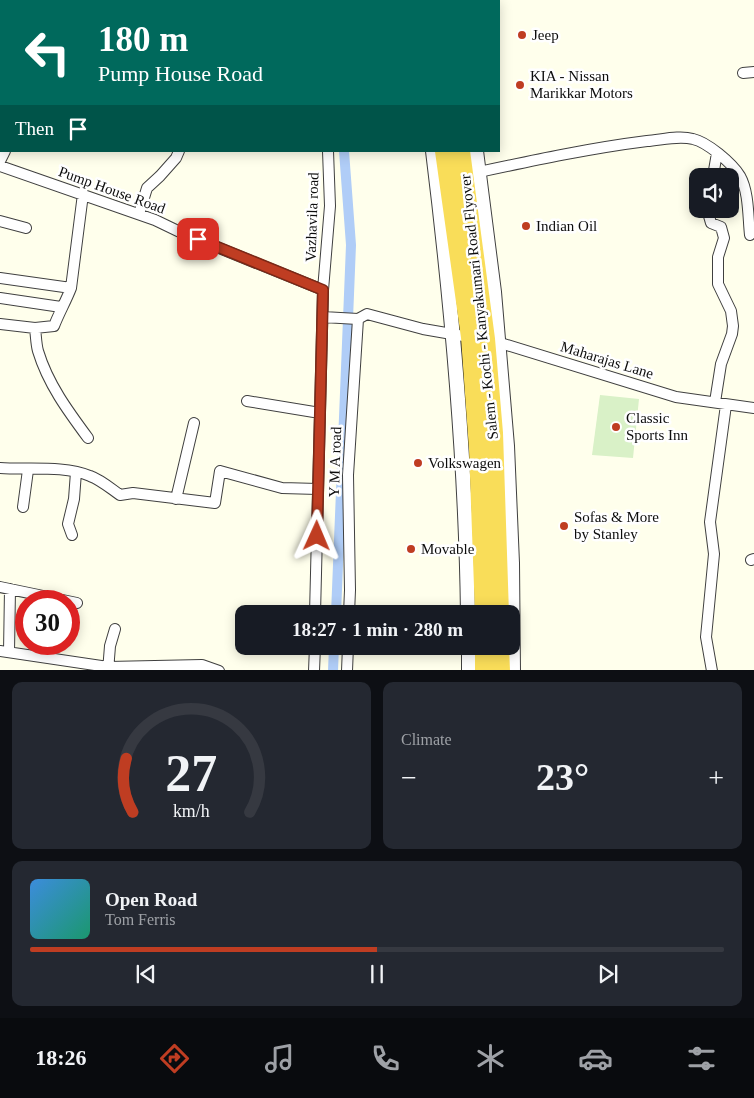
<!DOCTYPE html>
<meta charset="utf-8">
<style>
:root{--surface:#171b24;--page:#242831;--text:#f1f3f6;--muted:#9ea1a6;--line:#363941;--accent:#bf3d22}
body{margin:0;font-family:"Times New Roman",serif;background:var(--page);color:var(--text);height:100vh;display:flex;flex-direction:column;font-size:19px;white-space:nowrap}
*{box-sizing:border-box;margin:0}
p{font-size:16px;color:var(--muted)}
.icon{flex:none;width:28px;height:28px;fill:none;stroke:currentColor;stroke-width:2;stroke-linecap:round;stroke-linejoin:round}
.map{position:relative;height:670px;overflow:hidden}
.sheet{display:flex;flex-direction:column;gap:12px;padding:12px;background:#0d0f14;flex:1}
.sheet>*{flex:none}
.top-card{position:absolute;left:0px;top:0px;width:500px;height:152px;box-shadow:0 2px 12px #0003;background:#00695c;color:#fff;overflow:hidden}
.tools{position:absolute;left:689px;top:168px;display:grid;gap:10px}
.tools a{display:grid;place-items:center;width:50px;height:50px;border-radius:10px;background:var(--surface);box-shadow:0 2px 12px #0003;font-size:25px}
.speed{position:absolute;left:15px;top:590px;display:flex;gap:10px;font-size:25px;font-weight:700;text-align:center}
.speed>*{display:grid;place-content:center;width:65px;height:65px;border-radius:50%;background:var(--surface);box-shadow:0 2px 12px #0003;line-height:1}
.speed .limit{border:8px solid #d22;background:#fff;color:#111}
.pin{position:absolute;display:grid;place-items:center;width:42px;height:42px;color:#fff;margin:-21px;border-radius:10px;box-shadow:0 2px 8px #0006}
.me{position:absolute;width:55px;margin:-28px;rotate:1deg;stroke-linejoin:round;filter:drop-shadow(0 0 4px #0008)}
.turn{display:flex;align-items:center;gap:18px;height:105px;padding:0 15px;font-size:22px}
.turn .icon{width:65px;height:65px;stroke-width:2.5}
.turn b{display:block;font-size:35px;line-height:42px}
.then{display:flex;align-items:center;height:48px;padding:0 15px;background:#0003;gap:10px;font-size:19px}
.big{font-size:38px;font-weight:700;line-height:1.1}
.sheet .widget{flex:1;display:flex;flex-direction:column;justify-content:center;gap:8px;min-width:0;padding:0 18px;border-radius:10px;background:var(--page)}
.sheet .dial{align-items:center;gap:0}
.dial svg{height:130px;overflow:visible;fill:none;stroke:var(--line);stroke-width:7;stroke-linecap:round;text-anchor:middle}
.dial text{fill:var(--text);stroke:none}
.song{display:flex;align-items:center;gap:15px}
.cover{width:60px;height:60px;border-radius:8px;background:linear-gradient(135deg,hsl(210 70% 55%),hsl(160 70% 35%))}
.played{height:5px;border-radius:2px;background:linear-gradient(90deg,var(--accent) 50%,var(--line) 50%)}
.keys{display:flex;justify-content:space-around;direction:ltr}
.heat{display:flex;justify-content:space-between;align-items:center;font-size:28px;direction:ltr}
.sheet .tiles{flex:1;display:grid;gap:12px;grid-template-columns:1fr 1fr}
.widget:last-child{grid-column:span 2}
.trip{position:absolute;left:235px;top:605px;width:285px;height:50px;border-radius:10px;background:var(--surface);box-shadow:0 2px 12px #0003;font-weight:700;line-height:50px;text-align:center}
.menu{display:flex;height:80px;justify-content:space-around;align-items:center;background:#090b0e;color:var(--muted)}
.menu .icon{width:35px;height:35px}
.menu .active{color:var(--accent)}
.menu b{font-size:22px;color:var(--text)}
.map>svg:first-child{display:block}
.pitch{fill:#d9f1c7}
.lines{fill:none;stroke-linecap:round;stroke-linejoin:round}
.canal{stroke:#b0cdf7;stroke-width:10}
.minor-casing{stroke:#404040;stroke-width:12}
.tertiary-casing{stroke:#404040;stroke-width:16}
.trunk-casing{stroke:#1e1e1e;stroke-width:19}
.minor{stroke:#fff;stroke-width:10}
.tertiary{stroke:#fff;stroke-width:14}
.trunk{stroke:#f9dd59;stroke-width:18}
.route-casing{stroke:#7c2816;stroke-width:12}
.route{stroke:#bf3d22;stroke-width:9}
.poi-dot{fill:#bf3d22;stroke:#fff;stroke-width:2}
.labels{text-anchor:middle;stroke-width:5;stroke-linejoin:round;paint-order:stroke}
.poi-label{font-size:15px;fill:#0d0d0d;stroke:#fff;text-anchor:start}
.street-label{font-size:15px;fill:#0d0d0d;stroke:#fff}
</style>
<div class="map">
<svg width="754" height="671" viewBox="0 0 754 671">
<rect width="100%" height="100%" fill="#ffffec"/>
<!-- pitch -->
<path class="pitch" d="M600,395L639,399L633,458L592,455Z"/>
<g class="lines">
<!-- canal -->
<path class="canal" d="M332,0V1
M336,614L351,245L344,151
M333,671L334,646"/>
<defs>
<path id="minor" d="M318,0V1
M39,1V0
M743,73L754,72
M0,75H1
M0,161L5,151
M0,166L155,220L182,233L323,290
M479,172C535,160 591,148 647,141C661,140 679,135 693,139C707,142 732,163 740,176C749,192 748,217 750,235
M713,176L717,153
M707,209L711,223L721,227L724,238L718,257V284L731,311L733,326L732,334L721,364L715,402
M139,214L147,188L160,176L176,158L179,151
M0,221L26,228
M0,278L71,288
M0,298L61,307
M323,317L358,319
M0,324L35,328C36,335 36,344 38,351C48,384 68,411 88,438
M35,328L54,326C59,313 66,301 71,288L83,194
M494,341L676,397L754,408
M247,401L320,413
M0,468C28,470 64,465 90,476C101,480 110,488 120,495L133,493L215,503L220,471L282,488L318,489
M176,499L194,423
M23,507L28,470
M72,535L68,524L74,499L76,472
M751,560L754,559
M0,587L77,603
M394,611L426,614
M315,614L323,290L330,206L328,151
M349,614L350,590L348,475L358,319L367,314L423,329L475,338
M0,651L108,667L202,665L219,671
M9,652L10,589
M108,671L110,646L115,629
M314,671L315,646
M347,671L348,646
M712,671L706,637L714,554L710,522L726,405"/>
<path id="tertiary" d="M409,0L410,1
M454,0L455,1
M433,151C452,305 466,459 468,614
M476,151L494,292L507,446L512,563L513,671
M469,646V671"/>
<path id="trunk" d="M422,0V1
M440,0V1
M444,151L470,337L478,449L484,614
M461,151L486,339L494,433L500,614
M484,646V671
M500,646L501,671"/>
</defs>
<!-- minor casing -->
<use href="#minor" class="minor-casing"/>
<!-- tertiary casing -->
<use href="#tertiary" class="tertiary-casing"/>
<!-- trunk casing -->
<use href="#trunk" class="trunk-casing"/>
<!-- minor -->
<use href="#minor" class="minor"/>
<!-- tertiary -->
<use href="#tertiary" class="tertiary"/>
<!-- trunk -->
<use href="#trunk" class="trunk"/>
</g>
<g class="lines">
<defs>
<path id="route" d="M198,239L323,290L317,536"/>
</defs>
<!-- route casing -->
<use href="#route" class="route-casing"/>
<!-- route -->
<use href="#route" class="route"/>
</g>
<!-- markers -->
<g class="poi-dot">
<circle cx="522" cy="35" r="5"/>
<circle cx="520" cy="85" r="5"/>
<circle cx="526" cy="226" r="5"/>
<circle cx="616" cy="427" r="5"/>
<circle cx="418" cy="463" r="5"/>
<circle cx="564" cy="526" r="5"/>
<circle cx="411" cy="549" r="5"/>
</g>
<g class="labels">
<!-- poi labels -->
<g class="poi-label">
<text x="532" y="40">Jeep</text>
<text x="530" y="81">KIA - Nissan<tspan x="530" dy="17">Marikkar Motors</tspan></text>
<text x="536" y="231">Indian Oil</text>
<text x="626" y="423">Classic<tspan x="626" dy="17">Sports Inn</tspan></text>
<text x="428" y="468">Volkswagen</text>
<text x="574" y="522">Sofas &amp; More<tspan x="574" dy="17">by Stanley</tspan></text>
<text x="421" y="554">Movable</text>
</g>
<!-- street labels -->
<g class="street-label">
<text transform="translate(112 190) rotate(20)" y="5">Pump House Road</text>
<text transform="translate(312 217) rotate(-88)" y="5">Vazhavila road</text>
<text transform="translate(479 307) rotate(-96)" y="5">Salem - Kochi - Kanyakumari Road Flyover</text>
<text transform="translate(607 360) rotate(17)" y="5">Maharajas Lane</text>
<text transform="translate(335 462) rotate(-88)" y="5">Y M A road</text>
</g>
</g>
</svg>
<div class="tools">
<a><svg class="icon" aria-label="sound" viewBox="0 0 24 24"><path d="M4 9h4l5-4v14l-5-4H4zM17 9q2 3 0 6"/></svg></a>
</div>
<div class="speed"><div class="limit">30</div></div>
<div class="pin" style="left:198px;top:239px;background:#d93025"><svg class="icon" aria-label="arrive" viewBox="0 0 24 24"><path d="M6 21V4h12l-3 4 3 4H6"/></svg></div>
<svg class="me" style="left:317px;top:536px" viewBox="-20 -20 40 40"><path d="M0-17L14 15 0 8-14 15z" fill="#bf3d22" stroke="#fff" stroke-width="4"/></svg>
<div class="trip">18:27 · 1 min · 280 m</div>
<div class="top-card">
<div class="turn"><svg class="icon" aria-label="left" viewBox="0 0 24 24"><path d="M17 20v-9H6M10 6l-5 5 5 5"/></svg><div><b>180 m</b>Pump House Road</div></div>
<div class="then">Then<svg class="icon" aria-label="arrive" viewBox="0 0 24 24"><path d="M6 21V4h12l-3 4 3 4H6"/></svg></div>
</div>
</div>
<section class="sheet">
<div class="tiles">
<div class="widget dial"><svg viewBox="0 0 100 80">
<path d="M14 69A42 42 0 1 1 86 69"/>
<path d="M14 69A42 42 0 0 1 10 36" stroke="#bf3d22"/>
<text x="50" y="56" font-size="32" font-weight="700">27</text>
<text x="50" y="72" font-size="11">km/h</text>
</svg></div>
<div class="widget"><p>Climate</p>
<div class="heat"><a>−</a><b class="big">23°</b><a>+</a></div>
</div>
<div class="widget">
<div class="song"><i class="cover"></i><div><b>Open Road</b><p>Tom Ferris</p></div></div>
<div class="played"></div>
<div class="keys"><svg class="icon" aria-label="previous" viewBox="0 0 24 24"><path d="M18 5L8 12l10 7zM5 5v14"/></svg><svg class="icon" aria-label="pause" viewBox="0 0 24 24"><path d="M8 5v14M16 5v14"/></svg><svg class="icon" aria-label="next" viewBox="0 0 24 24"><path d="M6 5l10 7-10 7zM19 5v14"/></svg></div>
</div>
</div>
</section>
<nav class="menu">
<b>18:26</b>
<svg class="icon active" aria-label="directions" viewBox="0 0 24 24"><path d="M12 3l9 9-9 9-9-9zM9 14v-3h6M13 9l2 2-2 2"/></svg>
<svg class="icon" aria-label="music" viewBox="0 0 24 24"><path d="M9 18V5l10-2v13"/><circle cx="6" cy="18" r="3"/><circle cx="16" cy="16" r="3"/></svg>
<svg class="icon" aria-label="phone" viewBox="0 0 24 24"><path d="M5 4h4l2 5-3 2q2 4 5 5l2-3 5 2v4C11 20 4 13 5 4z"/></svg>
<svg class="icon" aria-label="climate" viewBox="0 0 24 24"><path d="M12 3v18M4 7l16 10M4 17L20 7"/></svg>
<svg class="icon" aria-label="car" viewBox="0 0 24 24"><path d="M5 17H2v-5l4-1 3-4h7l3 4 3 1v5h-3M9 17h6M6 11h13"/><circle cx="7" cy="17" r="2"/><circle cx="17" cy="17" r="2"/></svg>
<svg class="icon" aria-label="filters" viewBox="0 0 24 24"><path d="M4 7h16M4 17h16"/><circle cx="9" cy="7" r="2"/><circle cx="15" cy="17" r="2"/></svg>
</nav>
